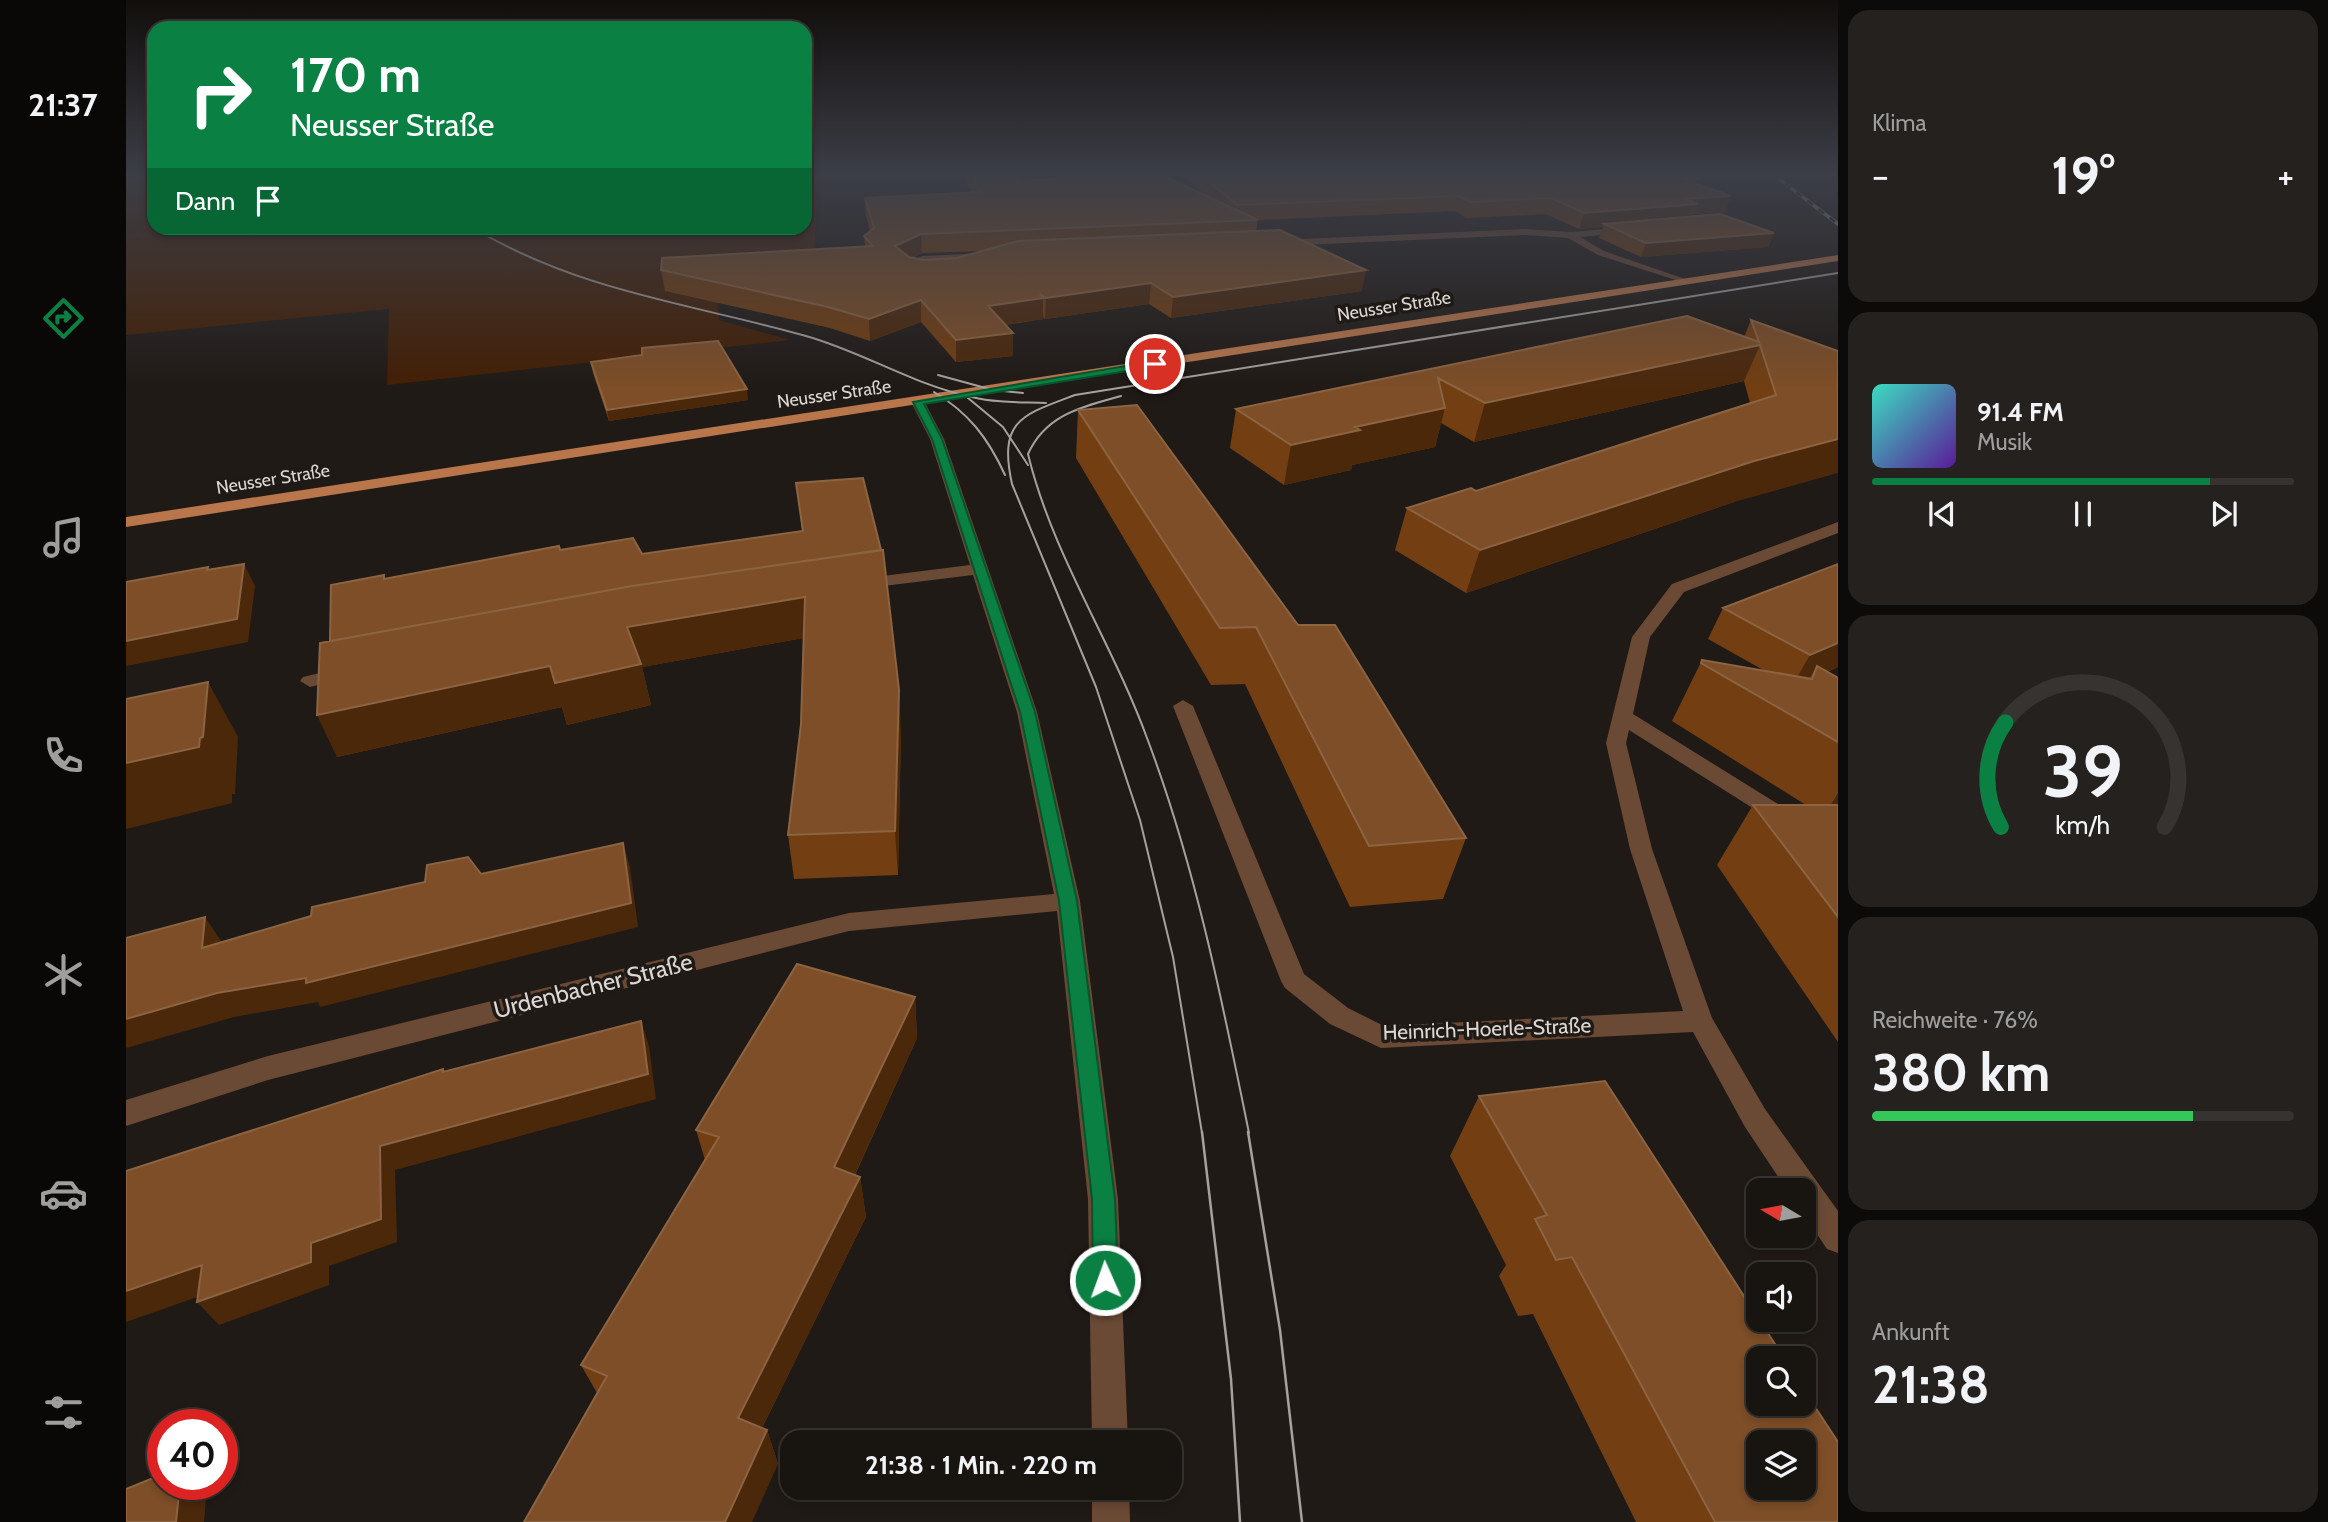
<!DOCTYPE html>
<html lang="de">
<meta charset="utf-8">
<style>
:root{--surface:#181410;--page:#25211e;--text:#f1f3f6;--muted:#9f9e9f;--line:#363330;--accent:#0b8043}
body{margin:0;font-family:Cabin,sans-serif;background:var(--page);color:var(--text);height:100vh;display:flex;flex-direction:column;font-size:26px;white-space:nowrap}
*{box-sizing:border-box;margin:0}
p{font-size:23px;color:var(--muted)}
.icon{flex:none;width:38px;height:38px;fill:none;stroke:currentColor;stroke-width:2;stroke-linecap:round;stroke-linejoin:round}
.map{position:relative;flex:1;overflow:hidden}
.panel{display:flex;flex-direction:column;gap:10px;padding:10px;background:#0d0b09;width:490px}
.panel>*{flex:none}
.banner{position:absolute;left:21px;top:21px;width:665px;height:214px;border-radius:21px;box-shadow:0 4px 10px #0003,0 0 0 2px var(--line);background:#0b8043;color:#fff;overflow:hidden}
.needle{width:46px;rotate:280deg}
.tools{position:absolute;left:1620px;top:1178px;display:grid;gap:14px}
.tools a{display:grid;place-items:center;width:70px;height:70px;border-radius:14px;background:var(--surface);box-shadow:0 4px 10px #0003,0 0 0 2px var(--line);font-size:35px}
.speed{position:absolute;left:21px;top:1409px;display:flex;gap:14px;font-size:35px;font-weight:700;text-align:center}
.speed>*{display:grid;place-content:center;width:91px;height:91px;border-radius:50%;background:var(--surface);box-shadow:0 4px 10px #0003,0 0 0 2px var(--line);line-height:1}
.speed .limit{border:10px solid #d22;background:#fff;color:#111}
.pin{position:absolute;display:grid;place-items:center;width:60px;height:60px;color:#fff;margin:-30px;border:4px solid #fff;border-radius:50%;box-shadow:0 2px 7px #0007}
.me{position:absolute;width:77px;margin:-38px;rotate:358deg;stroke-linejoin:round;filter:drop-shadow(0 0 5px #0008)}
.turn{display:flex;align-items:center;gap:24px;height:147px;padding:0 28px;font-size:32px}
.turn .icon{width:91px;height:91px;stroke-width:2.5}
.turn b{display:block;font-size:49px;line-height:60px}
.then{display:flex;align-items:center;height:66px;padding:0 28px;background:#0003;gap:14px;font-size:26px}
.big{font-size:52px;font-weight:700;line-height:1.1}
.panel .card{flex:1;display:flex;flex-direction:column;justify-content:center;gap:10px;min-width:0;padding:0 24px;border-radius:21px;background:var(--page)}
.panel .dial{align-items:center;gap:0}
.dial svg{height:182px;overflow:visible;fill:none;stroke:var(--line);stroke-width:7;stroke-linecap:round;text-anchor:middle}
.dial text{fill:var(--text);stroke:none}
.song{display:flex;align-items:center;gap:21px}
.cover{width:84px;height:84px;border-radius:10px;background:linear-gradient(135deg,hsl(170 70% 55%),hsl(270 70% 35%))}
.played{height:7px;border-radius:4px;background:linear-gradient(90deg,var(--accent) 80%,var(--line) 80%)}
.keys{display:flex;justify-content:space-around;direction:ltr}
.heat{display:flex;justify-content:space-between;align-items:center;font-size:38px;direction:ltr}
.charge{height:10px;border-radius:5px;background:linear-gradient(90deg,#34c759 76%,var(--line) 0)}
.trip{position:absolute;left:654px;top:1430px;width:402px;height:70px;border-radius:21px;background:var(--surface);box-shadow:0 4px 10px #0003,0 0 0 2px var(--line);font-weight:700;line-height:70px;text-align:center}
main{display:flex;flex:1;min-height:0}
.menu{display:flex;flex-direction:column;width:126px;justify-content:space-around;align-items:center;background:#0a0806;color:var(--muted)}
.menu .icon{width:49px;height:49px}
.menu .selected{color:var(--accent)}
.menu b{font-size:32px;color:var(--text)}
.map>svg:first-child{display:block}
.green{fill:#431f05}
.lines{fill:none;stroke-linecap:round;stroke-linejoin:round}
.minor{fill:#6a4935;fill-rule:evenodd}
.major{fill:#b9764b;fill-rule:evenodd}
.tram-far1{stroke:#a6a19e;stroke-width:2}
.tram{stroke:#a6a19e;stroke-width:2.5}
.rail-casing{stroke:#a6a19e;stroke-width:3.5}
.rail{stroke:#201a16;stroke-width:2.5;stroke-dasharray:7;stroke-linecap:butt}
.wall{fill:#723e12;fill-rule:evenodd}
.shaded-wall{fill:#4c280b}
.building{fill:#7d4e27;stroke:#8c6442;stroke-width:2;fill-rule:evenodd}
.route{fill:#0b8043;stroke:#07532c;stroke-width:2}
.labels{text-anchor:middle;stroke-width:7;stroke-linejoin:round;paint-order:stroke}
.far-street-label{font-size:18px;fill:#dbd7d4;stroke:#201a16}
.street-label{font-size:21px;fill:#dbd7d4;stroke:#201a16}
.near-street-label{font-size:24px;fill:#dbd7d4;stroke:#201a16}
</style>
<main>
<nav class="menu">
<b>21:37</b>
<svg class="icon selected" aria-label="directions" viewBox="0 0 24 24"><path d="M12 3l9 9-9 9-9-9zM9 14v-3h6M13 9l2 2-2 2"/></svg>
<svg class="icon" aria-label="music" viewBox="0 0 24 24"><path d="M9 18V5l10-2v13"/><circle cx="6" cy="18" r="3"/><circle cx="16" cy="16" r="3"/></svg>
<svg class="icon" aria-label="phone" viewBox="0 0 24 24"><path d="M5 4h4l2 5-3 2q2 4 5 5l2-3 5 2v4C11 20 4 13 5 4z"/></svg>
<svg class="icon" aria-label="climate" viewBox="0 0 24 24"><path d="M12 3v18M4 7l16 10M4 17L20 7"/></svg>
<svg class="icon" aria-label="car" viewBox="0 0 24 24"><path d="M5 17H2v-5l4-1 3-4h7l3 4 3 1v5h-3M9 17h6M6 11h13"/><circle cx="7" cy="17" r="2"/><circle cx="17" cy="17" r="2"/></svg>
<svg class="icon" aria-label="filters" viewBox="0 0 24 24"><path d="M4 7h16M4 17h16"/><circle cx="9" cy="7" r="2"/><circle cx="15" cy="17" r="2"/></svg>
</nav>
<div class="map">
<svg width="1712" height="1522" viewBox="0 0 1712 1522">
<rect width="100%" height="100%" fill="#201a16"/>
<!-- green -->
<path class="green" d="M0,175H28V228H679V175H692L688,258L589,263L593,320L664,340L261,385L263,309L0,335Z"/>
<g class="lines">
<!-- minor -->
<path class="minor" d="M1503,227L1506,232L1454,237L1478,251L1559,279V283L1472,255L1442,238L1400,235L1153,246L1148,243L1153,240L1400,229L1444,232Z
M862,253L865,258L798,262L785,267L791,272L786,275L772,267L796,256Z
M787,399H797L818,439L911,712L954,901L992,1199L1002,1442H966L962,1199L931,911L723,931L142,1080L0,1126V1100L142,1056L723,913L928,894L891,712L847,575L733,589L724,584L733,579L844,565L804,439L785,402Z
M1712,522V533L1558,592L1524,637L1507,714L1668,814L1671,819L1668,824H1652L1503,730L1500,743L1526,849L1586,1018L1639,1109L1712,1211V1253L1701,1249L1678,1215V1190H1661L1619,1127L1567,1032L1255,1048L1204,1024L1159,988L1155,981L1047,706L1057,700L1067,706L1178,974L1222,1008L1258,1026L1557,1011L1504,849L1480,743L1506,637L1546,584Z
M219,667L226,669L229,673L226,677L184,687L174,681L177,677Z
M966,1488H1003L1004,1522H966Z"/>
<!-- major -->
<path class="major" d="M1712,255V261L0,527V517Z"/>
<!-- tram-far1 -->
<path class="tram-far1" d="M347,228C455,292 563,303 680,336C737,352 788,385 846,397C870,403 895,402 920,403
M812,375L867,390L897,393
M808,392C843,413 862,438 879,475
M995,396C956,407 920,414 902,454C926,554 986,642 1021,738C1069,865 1096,1000 1123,1133
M842,398L877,427L902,465
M1076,1133L1047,957L1014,820L970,687L886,484C872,420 896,415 949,395L1712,273"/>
<!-- tram -->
<path class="tram" d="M1076,1132L1105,1379L1114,1522
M1122,1132L1154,1330L1176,1522"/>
<defs>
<path id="rail" d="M1648,175L1712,224"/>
</defs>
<!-- rail casing -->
<use href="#rail" class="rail-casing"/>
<!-- rail -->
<use href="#rail" class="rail"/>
</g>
<!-- wall -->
<path class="wall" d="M837,175H892L896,181L1079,195L1057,175H1589L1570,176L1575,178L1573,185L1599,212L1568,214L1567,217L1648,233L1642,247L1515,257L1473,238L1477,227L1453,229L1420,214L1340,218L1329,211L1132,220L1130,231L1236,291L1045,318L1023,304L919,319L917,317V319L880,325L887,356L830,362L795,322L744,341L704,328L539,291L535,270L739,246L738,236L744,231L740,216L739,198L846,193ZM858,251L831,258L798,260L787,258L796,253Z
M1561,316L1618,337L1625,320L1712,351L1608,502L1340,593L1269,550L1281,508L1350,491L1624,403L1618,381L1348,442L1315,423L1309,447L1226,465L1225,470L1158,485L1104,448L1110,409Z
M465,362L622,400L483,421L467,373Z
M952,410L1172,625L1340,838L1317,899L1224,907L1119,684L1085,685L950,458Z
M670,483L775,732L772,875L668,879L662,835L675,724L677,638L516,667L525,705L441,725L436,707L211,757L204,641L258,575L259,579L434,550L516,554L676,531Z
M1712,564V667L1701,672L1712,678V1042L1591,865L1627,805H1680L1546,721L1576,660L1639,671L1582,639L1597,608Z
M789,997L791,1038L729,1175L734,1177L740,1217L636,1428L641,1430L652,1464L471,1393L455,1365L579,1160L570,1130Z
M1353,1096L1712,1522H1510L1407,1314L1392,1316L1373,1276L1380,1265L1324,1156Z"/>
<!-- shaded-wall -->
<path class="shaded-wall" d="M1575,178L1570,193L1557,179Z
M1605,196L1599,212L1568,214L1566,219L1478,224L1477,227L1453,229L1458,213L1559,199Z
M1648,233L1642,247L1515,257L1520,243Z
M795,234L796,253L770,266L769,246Z
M1240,270L1236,291L1045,318L1047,297Z
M1025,283L1023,304L919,319L920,298Z
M917,298V319L862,327V306Z
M795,300V322L744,341L743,319Z
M887,333V356L830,362V340Z
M1634,345L1618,381L1348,442L1359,403Z
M621,389L622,400L483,421L481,410Z
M1319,408L1309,447L1226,465L1225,470L1158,485L1165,445L1229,427Z
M1712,439V473L1608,502L1340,593L1354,550L1628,461Z
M118,564L129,586L122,642L0,666V641Z
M679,597L683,637L516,667L525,705L441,725L436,707L211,757L191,715L501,627Z
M1712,643V667L1687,677L1691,666L1683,679L1666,686L1684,655Z
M82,682L112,737L109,794H106V803L0,829V763Z
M773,690L775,732L772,875L769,831Z
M1712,793V809L1698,816Z
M497,843L504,867L512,927L194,1007L192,1002L108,1017L0,1048V1019L91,993Z
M79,917L95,941L92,972L76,948Z
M789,997L791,1038L714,1207L708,1167Z
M515,1021L523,1046L530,1099L269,1170L271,1242L203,1266V1285L93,1325L71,1302L185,1243L254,1146Z
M734,1177L740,1217L624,1452L612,1418Z
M76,1265L97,1288L0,1322V1291Z
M641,1430L652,1464L626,1522H599Z
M54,1484H78L81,1487L78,1522H50Z"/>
<!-- building -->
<path class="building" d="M846,175H892L896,181L999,175H1036L1132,220L795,234L769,246L783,257L798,260L831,258L892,241L1154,230L1240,270L1047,297L1025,283L920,298L914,294L917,298L862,306L887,333L830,340L795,300L743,319L702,307L535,270L536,258L747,246L738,236L748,228L739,198L855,192Z
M1075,175H1567L1575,178L1557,179L1605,196L1559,199L1572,204L1458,213L1425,198L1344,202L1333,196L1111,205Z
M1594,214L1648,233L1520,243L1478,224Z
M1561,316L1633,342L1625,320L1712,351V439L1628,461L1354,550L1281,508L1345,488L1350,491L1650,395L1634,345L1359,403L1312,378L1319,408L1229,427L1234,430L1165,445L1110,409Z
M592,341L621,389L481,410L465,362L516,355V348Z
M1011,405L1172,625H1209L1340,838L1243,846L1130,627L1094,628L952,410Z
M737,478L755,550L506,586L204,641L205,585L258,575V579L433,546L434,550L507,538L516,554L677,531L670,483Z
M757,550L773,690L769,831L662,835L675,724L679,597L501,627L515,664L429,683L424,666L191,715L194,643L506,586Z
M118,564L111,619L0,641V582L82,567L81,570Z
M1712,564V643L1684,655L1597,608Z
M1576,660L1686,679L1691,666L1712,678V742L1575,663Z
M82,682L77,737L74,738L73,747L0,763V699Z
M1627,805H1712V917Z
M497,843L505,903L180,983V978L91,993L0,1019V938L79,917L76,948L185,916L186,907L299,882L301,865L342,857L355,874Z
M671,964L789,997L708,1167L734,1177L612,1418L641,1430L599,1522H398L481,1376L455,1365L593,1137L570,1130Z
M515,1021L522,1074L254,1146L255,1219L185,1243V1262L71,1302L76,1265L0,1291V1171L317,1069V1072Z
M1479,1081L1658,1358H1633V1404H1678V1390L1712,1442V1522H1589L1446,1257L1430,1260L1409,1219L1421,1215L1353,1096ZM1633,1442H1678V1488H1633Z
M37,1474V1484H54L50,1522H0V1489Z"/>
<!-- sky -->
<linearGradient id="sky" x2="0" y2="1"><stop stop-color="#120e0c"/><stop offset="0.45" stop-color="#3c3e47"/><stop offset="1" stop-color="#3c3e47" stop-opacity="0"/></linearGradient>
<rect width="1712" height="388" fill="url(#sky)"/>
<!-- route -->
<path class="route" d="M1029,361L1032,366L798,404L816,439L909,712L951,901L989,1199L992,1280L988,1288L979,1292L971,1288L967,1280L966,1199L933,901L894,712L806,439L787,402Z"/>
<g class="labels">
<!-- far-street labels -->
<g class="far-street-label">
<text transform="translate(1268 306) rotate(-9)" y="6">Neusser Straße</text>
<text transform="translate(708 394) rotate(-8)" y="6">Neusser Straße</text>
<text transform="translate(147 479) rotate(-9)" y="6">Neusser Straße</text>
</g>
<!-- street labels -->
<g class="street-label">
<text transform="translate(1361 1029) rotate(-2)" y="7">Heinrich-Hoerle-Straße</text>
</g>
<!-- near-street labels -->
<g class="near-street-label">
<text transform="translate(467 986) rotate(-14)" y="8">Urdenbacher Straße</text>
</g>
</g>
</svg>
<div class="tools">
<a><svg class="needle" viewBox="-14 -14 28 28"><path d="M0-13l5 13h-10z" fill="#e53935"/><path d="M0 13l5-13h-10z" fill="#9f9e9f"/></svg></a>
<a><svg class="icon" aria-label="sound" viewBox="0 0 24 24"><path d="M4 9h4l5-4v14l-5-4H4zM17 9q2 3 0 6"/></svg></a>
<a><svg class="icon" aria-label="search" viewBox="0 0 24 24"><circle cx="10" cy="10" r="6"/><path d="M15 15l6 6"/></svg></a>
<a><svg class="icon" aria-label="layers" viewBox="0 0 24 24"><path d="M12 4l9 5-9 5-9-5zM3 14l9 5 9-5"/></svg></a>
</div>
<div class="speed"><div class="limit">40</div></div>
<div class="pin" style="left:1029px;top:364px;background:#d93025"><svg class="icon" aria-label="arrive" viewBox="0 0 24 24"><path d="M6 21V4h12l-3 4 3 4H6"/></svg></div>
<svg class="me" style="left:979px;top:1280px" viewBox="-20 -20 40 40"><circle r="17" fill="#0b8043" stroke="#fff" stroke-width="3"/><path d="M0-11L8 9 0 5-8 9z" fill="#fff"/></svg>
<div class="trip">21:38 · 1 Min. · 220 m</div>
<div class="banner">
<div class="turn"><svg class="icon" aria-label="right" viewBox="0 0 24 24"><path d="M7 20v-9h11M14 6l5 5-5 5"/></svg><div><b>170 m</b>Neusser Straße</div></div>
<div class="then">Dann<svg class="icon" aria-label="arrive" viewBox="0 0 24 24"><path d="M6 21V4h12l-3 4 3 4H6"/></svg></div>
</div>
</div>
<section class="panel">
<div class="card"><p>Klima</p>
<div class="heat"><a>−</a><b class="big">19°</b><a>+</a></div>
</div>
<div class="card">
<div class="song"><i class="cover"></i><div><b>91.4 FM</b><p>Musik</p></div></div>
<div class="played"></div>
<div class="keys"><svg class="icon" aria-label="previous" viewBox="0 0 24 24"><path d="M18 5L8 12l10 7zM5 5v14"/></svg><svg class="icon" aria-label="pause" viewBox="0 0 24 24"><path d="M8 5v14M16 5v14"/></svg><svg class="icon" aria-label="next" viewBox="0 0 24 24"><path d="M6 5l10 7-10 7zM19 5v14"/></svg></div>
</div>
<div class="card dial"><svg viewBox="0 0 100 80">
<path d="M14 69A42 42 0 1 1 86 69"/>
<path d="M14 69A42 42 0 0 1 16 23" stroke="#0b8043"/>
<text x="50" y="56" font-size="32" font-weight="700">39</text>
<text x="50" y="72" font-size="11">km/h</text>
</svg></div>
<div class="card"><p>Reichweite · 76%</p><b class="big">380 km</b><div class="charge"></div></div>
<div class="card"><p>Ankunft</p><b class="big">21:38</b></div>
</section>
</main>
